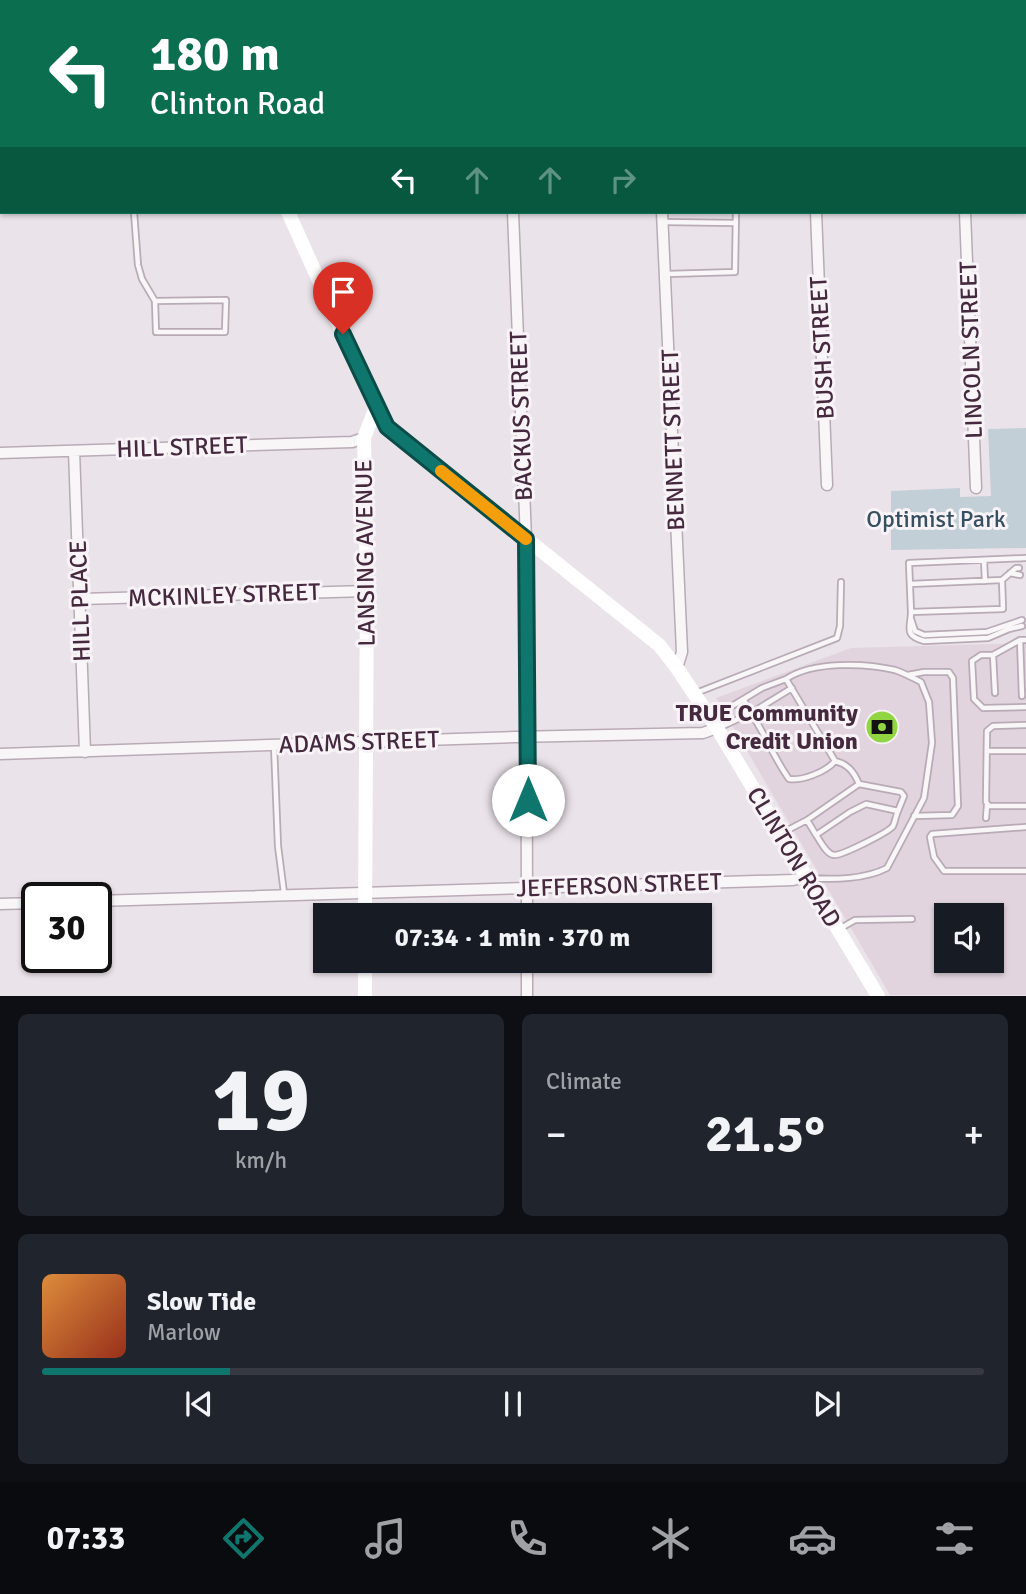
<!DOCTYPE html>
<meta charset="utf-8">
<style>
:root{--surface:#171b24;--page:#20242c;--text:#f1f3f6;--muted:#9ea1a6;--line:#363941;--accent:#0f766e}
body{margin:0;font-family:Signika,sans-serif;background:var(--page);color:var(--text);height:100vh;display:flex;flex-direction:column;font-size:26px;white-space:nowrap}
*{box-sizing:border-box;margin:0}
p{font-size:23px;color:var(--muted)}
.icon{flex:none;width:38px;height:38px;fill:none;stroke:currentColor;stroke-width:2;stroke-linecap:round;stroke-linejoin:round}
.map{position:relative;height:996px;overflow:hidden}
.sheet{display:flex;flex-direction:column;gap:18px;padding:18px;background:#0d0f14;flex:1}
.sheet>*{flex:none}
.banner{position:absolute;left:0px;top:0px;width:1027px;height:214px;box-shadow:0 2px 5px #0004;background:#0b6e4f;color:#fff;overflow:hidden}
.buttons{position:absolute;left:934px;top:903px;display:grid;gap:14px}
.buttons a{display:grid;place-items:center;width:70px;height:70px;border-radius:0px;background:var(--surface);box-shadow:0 2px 5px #0004;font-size:35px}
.speed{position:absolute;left:21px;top:882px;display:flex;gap:14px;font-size:35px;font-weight:700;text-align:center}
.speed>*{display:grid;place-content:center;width:91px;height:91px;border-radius:50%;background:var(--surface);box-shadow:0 2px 5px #0004;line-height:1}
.speed .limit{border:4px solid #111;border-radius:10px;background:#fff;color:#111}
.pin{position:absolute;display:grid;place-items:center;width:60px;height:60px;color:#fff;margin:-72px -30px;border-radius:50% 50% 50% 0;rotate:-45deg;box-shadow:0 0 7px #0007}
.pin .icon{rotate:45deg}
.me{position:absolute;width:77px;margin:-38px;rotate:0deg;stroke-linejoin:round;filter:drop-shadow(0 0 5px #0008)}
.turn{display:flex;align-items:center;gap:24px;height:147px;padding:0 35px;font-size:32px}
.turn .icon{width:91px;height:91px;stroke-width:2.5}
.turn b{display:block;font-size:49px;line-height:60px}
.lanes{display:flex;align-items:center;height:66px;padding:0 35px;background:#0003;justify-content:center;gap:35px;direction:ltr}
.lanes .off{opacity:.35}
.big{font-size:52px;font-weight:700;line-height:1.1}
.sheet .widget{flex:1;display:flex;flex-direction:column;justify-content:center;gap:10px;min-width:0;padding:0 24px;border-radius:10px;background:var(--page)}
.sheet .dial{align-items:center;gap:0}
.dial b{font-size:91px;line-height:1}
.song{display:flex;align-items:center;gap:21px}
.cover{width:84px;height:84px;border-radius:10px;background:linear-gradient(135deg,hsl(30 70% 55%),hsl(10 70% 35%))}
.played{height:7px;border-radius:4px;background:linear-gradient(90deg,var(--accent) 20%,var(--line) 20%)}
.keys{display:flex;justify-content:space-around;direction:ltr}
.heat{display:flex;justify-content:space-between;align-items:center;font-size:38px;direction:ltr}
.sheet .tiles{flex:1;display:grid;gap:18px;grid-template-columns:1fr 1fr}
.widget:last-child{grid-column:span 2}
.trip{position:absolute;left:313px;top:903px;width:399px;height:70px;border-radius:0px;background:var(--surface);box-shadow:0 2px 5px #0004;font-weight:700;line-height:70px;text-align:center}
.tabs{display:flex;height:112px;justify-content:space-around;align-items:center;background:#090b0e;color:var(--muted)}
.tabs .icon{width:49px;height:49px}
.tabs .selected{color:var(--accent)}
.tabs b{font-size:32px;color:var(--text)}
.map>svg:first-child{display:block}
.built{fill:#e1d4de;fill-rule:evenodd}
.green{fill:#c3cfd6}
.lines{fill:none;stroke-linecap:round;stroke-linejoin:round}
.lane-casing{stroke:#b9abb6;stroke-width:8}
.street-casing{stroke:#b9abb6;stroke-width:13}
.lane{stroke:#f9f6f8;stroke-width:4.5}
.street{stroke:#f9f6f8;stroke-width:10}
.secondary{stroke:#fff;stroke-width:14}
.route-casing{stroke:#0a4d48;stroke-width:18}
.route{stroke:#0f766e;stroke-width:12}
.slow{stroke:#f59e0b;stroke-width:12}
.labels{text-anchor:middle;stroke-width:6;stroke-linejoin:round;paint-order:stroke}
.street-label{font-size:24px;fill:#45293e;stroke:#f8f3f7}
.park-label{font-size:24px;fill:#364f61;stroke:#f8f3f7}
.poi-label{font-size:24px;font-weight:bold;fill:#45293e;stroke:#f8f3f7;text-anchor:end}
</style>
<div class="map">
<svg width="1026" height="996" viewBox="0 0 1026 996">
<rect width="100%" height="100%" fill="#ebe3ea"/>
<!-- built -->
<path class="built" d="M1026,643V995H890L716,698L851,648ZM947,915H992V961H947Z"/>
<!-- green -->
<path class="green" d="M1026,428V548L891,550V491L960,488V497L991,496L988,429Z"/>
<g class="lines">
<defs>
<path id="lane" d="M135,0V2
M164,0V2
M216,2L218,0
M134,212L138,265L142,279L155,301L156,332H225L226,300L155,301
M664,222L736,223
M667,274L735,272L736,212
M984,560L985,581
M1010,573L1020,575
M1002,580L1016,568H1019
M910,584L1002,580L1003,609L911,612L909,563L1026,558
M911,612C911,628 903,635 924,641L988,638L1009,629L1022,626
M911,619L915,631L924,635L987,632L1022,620
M1020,640L1022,696
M993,655H981L972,661L974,699L983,708L1026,707
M908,675L924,672H949L953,678L958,806L952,815L914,816
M786,679C813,661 865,663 895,670C904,673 913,678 921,682L929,702L932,743L924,798L887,868C866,879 834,880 810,878
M696,693L837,638L840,626L841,582
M995,693L993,655L1020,640H1026
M744,700L751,713L792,688
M712,718L762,688L786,679L835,761C826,772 802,781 789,779C774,758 765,734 751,713L721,727
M1026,725L993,726L987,731L986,802L989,806H1026
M274,745L278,846L284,893
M987,751H1026
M859,784L901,792L904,796L898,811
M986,818L987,805
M807,820L816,835L850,812L866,804L898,811C896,815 895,822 893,826C889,832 841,856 834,855C826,854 821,842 816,835
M1026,827L932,834L930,837L934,857L944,871H1026
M784,832L807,820L859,784C854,772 848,764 835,761
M841,928L855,920L912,919"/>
<path id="street" d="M368,0V2
M504,0L505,2
M653,0V2
M806,0V2
M955,0V2
M0,179H2
M513,212L526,539L527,915
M662,212L682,652L677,668
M816,212L827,485
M965,212L976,488
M74,451L85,752
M0,453L352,442L364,438
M81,599L367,591
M0,754L514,737L703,733L717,728
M96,901L793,880L806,877
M0,904L37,903
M527,961V996"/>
</defs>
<!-- lane casing -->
<use href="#lane" class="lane-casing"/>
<!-- street casing -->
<use href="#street" class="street-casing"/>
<!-- lane -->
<use href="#lane" class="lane"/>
<!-- street -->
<use href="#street" class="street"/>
<!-- secondary -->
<path class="secondary" d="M193,0L194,2
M228,0V2
M288,212L376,407L387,427L659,645L677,668L717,728L878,996
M365,915L367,591L364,438L376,407
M365,961V996"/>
</g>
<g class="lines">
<defs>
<path id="route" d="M343,334L387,427L526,539L528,800"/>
</defs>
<!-- route casing -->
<use href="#route" class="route-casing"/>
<!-- route -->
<use href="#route" class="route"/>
<!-- slow -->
<path class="slow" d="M441,471L526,539"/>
</g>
<!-- icons -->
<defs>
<symbol id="bank-disc" viewBox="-11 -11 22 22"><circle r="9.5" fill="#92d543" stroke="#f8f3f7"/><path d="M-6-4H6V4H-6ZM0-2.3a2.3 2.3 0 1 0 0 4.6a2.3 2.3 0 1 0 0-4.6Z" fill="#111"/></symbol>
</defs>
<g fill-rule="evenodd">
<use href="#bank-disc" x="863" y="708" width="38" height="38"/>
</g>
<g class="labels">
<!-- street labels -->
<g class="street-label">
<text transform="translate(822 348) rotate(-93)" y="8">BUSH STREET</text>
<text transform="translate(971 350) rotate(-92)" y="8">LINCOLN STREET</text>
<text transform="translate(521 416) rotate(-92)" y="8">BACKUS STREET</text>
<text transform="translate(673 440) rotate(-92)" y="8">BENNETT STREET</text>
<text transform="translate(182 447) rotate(-2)" y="8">HILL STREET</text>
<text transform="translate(365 553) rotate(-91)" y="8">LANSING AVENUE</text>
<text transform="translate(224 595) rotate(-2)" y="8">MCKINLEY STREET</text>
<text transform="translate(80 601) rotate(-92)" y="8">HILL PLACE</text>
<text transform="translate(359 742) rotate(-2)" y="8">ADAMS STREET</text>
<text transform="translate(794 857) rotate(59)" y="8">CLINTON ROAD</text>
<text transform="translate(619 885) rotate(-2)" y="8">JEFFERSON STREET</text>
</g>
<!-- park labels -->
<g class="park-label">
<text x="936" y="527">Optimist Park</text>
</g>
<!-- poi labels -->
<g class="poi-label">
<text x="858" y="721">TRUE Community<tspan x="858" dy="28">Credit Union</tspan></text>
</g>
</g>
</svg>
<div class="buttons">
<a><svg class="icon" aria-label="sound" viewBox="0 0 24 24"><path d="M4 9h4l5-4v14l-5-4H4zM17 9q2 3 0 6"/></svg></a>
</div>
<div class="speed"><div class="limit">30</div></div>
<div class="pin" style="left:343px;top:334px;background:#d93025"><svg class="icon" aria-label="arrive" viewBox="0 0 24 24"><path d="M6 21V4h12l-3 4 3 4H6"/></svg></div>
<svg class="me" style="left:528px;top:800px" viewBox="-20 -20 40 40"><circle r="19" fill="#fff"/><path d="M0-13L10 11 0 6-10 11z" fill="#0f766e"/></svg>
<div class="trip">07:34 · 1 min · 370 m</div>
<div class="banner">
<div class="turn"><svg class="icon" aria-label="left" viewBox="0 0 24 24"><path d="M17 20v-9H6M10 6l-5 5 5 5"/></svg><div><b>180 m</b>Clinton Road</div></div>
<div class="lanes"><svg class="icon" aria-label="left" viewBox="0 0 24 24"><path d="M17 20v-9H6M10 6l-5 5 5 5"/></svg><svg class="icon off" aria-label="ahead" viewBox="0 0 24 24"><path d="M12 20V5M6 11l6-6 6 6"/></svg><svg class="icon off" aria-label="ahead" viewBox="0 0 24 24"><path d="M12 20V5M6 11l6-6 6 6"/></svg><svg class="icon off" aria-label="right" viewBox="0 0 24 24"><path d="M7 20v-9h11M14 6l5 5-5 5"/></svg></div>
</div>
</div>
<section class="sheet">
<div class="tiles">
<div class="widget dial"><b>19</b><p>km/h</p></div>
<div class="widget"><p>Climate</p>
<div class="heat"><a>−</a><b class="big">21.5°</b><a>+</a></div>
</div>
<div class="widget">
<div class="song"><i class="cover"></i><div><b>Slow Tide</b><p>Marlow</p></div></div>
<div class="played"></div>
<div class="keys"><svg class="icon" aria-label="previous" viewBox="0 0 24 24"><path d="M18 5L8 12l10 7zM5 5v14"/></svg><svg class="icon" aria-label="pause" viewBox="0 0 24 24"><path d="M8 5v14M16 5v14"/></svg><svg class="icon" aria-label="next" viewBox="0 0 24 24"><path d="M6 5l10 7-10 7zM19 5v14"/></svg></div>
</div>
</div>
</section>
<nav class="tabs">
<b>07:33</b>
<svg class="icon selected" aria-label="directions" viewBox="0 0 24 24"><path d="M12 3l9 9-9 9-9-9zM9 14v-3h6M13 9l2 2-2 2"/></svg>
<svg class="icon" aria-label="music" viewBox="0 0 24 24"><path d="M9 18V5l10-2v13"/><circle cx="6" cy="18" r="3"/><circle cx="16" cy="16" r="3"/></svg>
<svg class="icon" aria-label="phone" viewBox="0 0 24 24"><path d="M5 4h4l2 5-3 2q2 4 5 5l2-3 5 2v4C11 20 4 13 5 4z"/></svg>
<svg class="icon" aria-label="climate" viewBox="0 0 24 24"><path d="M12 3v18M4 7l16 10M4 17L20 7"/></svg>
<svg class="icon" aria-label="car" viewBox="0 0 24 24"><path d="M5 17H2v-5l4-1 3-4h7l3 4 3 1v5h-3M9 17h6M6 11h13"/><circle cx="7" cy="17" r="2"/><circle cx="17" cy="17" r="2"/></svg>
<svg class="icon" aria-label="filters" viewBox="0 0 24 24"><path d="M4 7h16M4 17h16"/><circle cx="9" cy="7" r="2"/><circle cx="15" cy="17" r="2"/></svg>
</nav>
